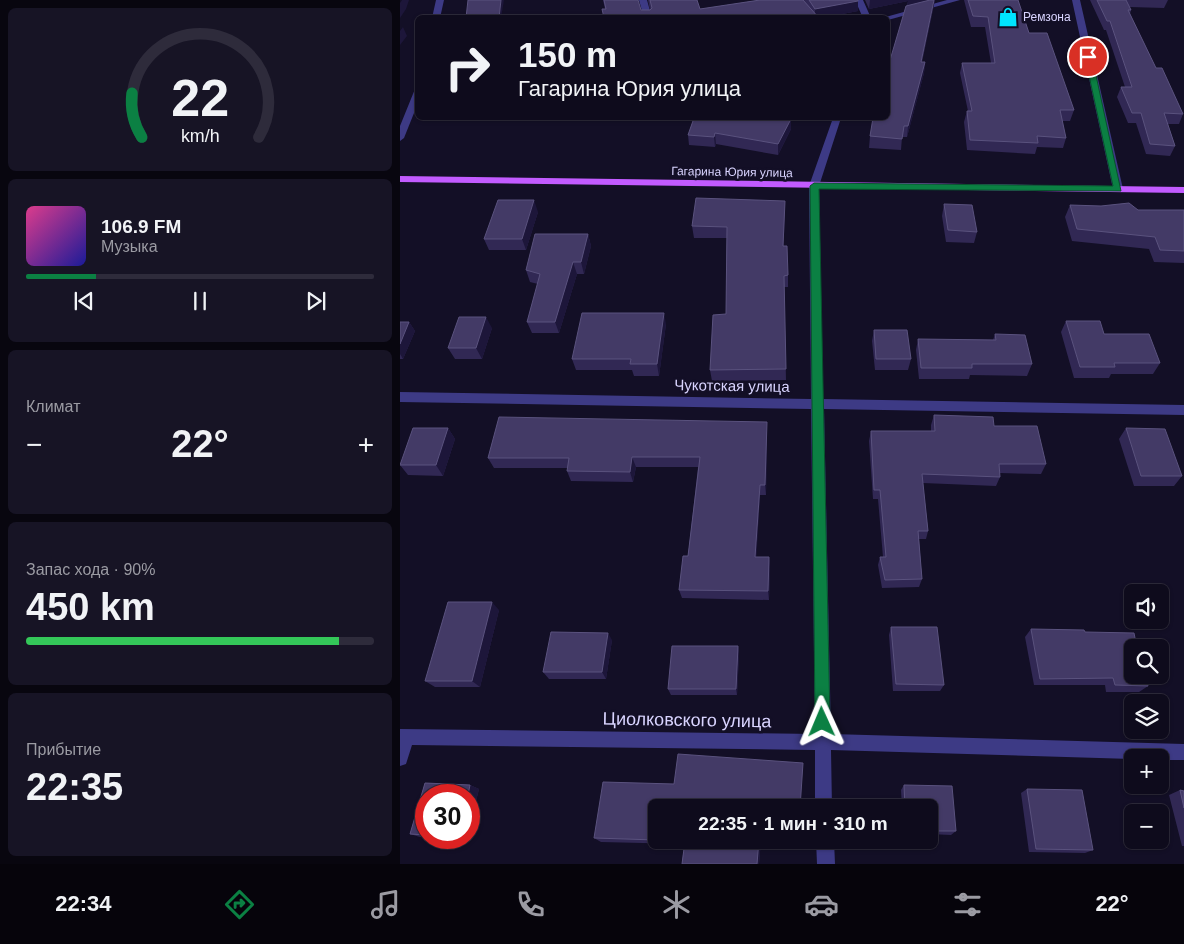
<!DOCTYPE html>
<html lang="ru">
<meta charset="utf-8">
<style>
:root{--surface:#0e0b1c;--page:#171425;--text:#f1f3f6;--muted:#9b9ba3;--line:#2e2b3b;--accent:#0b8043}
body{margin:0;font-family:Arial,sans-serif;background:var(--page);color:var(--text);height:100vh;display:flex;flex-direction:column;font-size:19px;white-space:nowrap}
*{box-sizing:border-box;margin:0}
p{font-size:16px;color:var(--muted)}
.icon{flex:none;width:28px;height:28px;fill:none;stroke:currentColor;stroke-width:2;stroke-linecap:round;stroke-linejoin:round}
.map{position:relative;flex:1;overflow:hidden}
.panel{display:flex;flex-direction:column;gap:8px;padding:8px;background:#08060f;width:400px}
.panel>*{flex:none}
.banner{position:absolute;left:15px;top:15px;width:475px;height:105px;border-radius:8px;box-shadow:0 1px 4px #0004,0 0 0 1px var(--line);background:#0e0b1c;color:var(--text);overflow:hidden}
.tools{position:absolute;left:724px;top:584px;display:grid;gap:10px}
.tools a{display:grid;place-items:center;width:45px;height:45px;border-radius:8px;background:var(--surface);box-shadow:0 1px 4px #0004,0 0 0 1px var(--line);font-size:25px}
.speed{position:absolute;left:15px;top:784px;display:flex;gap:10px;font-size:25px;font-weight:700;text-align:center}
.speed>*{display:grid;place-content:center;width:65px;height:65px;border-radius:50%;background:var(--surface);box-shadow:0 1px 4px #0004,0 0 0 1px var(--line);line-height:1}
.speed .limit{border:8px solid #d22;background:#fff;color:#111}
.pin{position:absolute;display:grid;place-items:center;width:42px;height:42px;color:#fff;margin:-21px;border:2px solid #fff;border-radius:50%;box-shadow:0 1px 5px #0007}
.me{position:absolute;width:55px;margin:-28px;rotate:359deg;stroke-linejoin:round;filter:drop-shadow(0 0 4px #0008)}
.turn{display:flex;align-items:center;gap:18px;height:105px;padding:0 20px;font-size:22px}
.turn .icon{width:65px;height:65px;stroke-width:2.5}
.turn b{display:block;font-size:35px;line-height:42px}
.big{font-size:38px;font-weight:800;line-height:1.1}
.panel .widget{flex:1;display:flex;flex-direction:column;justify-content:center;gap:8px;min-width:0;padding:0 18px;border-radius:8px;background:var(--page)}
.panel .dial{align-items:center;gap:0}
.dial svg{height:130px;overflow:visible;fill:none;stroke:var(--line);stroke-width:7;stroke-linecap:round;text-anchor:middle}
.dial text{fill:var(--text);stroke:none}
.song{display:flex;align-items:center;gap:15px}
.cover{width:60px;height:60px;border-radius:8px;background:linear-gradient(135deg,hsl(330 70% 55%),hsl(240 70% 35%))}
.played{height:5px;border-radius:2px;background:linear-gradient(90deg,var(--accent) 20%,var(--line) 20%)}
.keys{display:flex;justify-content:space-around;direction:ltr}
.heat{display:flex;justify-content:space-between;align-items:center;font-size:28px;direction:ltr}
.charge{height:8px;border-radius:4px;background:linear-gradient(90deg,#34c759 90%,var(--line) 0)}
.trip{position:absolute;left:248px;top:799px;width:290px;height:50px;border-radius:8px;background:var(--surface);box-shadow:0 1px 4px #0004,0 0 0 1px var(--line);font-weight:800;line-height:50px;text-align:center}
.tabs{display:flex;height:80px;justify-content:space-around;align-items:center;background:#06040b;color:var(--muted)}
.tabs .icon{width:35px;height:35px}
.tabs .current{color:var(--accent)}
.tabs b{font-size:22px;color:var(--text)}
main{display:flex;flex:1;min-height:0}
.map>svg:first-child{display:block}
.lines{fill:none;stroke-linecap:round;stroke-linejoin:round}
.minor{fill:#3d3a85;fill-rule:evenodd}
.major{fill:#c25bff;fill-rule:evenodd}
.wall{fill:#312854}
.shaded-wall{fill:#1d163a}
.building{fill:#433a66;stroke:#5a527e}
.route{fill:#0b8043;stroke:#07532c}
.labels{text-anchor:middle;stroke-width:5;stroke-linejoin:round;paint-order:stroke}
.far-poi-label{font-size:12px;fill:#d9d4ff;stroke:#130f26;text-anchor:start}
.far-street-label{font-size:12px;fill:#d9d4ff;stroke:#130f26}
.street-label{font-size:15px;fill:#d9d4ff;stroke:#130f26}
.near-street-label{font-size:18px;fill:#d9d4ff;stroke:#130f26}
</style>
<main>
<section class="panel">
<div class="widget dial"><svg viewBox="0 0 100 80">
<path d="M14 69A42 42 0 1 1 86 69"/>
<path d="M14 69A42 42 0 0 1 8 42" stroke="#0b8043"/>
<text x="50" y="56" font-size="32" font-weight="700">22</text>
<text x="50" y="72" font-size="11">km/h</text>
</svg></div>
<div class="widget">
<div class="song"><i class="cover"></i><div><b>106.9 FM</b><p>Музыка</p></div></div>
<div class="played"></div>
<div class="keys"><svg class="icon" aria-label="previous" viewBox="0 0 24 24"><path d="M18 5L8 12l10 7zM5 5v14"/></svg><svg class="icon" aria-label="pause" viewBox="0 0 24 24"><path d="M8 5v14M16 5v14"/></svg><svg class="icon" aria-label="next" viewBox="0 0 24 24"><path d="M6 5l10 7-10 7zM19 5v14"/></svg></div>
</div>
<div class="widget"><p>Климат</p>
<div class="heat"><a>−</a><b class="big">22°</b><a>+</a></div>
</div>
<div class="widget"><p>Запас хода · 90%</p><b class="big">450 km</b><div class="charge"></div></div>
<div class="widget"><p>Прибытие</p><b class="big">22:35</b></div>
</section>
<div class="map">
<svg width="784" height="864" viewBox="0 0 784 864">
<rect width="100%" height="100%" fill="#130f26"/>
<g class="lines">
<!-- minor -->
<path class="minor" d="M36,0H44L40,18H32Z
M239,0H247L252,18H244Z
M455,0H463L471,18H463Z
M547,0H560L488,20V18H482Z
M672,0H680L723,189L718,192L713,189Z
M15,89H18V103L4,138L0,141V126Z
M433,118H441L419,186L423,399L784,405V415L424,409L431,734L784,744V760H760V758L732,759L431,750L432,808H415V750L12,745L6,764L0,766V729L415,734L411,409L0,402V392L411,399L409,186Z
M416,840H434L435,864H417Z"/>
<!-- major -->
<path class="major" d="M0,176L784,187V193L0,182Z"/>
</g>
<!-- wall -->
<path class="wall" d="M203,0H238L241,10H250L248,0H297L300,9L360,0H458V11L421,18L205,9Z
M465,0H535L522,62H525L524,73L507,137H502L501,150L469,148L470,136L507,6L508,1L469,9Z
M564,0H618L629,33L674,110L670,121H662L666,138L663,148L637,147L635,154L567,150L564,122L567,111H568L560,73L562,63H591L585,27H571Z
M690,0H768L764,8L730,7L731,10L730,14L756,68L783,114L779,124H768L775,146L770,156L746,154L736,123H728L717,97L721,87H725L706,30H704Z
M360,118H393L391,120V129L378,155L316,144L315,147L289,145L288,135L359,119Z
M385,201L383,246L388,275V287H384L386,380L312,381L310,370L326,314L327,238H294L292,226Z
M544,204L577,232L574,243L546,242L542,216Z
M670,205L738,210H784V263L754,262L749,249L672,241L665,217Z
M138,212L126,250H89L84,239Z
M188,234L191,246L184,274H177L159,333H132L127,322L138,284L130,282L126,270Z
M666,321L704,334L760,363L753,374H711L709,378H674L661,332Z
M0,322H9L15,331L3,359H0Z
M266,324L259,376H234L232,370H176L172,359Z
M92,328L82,359H55L48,348Z
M474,330L511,359L508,370H475L472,341Z
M595,334L632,364L627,376L570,375L569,379H519L516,350L518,339L593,340Z
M534,415L594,426L646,464L641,474L600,473V477L596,486L523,483L528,531L526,539H519L522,579L519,587L482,588L478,565L480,557H483L478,499H473L469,441L471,431H531V425Z
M48,428L55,439L43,476L8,475L0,465Z
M726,428L782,476L774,486H734L719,439Z
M367,432L366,495H360L356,557H369L370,566L369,600L282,598L279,590L288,556L298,467H236L233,482L171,481L167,471V468H94L88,458Z
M99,610L80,687H35L25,681Z
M491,627L544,685L540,691H493L489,635Z
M631,629L685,632L748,686L739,692H706L705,685H634L625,637Z
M212,640L206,679H149L143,672Z
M338,646L339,654L337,695H271L268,689Z
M403,763L256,808L361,840L359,864H282L284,844L201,842L194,838L274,784Z
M25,783L70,785L79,789L69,829V795H26V837H20L10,834Z
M504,785L556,831L551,835L529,834V808H502L501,790Z
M627,789L693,850L685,853L629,852L621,793Z
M780,790L784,791V846H782L769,795Z
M27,838H67L66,839Z"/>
<!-- shaded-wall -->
<path class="shaded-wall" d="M2,0H9L6,9L0,18V3Z
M101,0H104L101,18H99Z
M470,0H535L519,73L507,9L508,1L469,9Z
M458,1V11L421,18H415V9Z
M3,27L7,36L0,45V31Z
M525,62L524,73L507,137L508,126Z
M389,118H393L391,120V129L378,155V144Z
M315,133L316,144L315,147L314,137Z
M134,200L138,212L126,250L122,239Z
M385,201V213L383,258V246Z
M188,234L191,246L184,274L181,262Z
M173,262L177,274L159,333L155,322Z
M264,313L266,324L259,376L257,364Z
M86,317L92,328L82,359L76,348Z
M9,322L15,331L3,359L0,354V344Z
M367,422V432L366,495L365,485Z
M48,428L55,439L43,476L36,465Z
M232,457L236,467L233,482L230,472Z
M360,485V495L356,566L355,557Z
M369,557L370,566L369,600L368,591Z
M92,602L99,610L80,687L72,681Z
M208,633L212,640L206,679L202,672Z
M338,646L339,654L337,695L336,689Z
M70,785L79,789L69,829V795H68Z
M359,840H361L359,864H357Z"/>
<!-- building -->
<path class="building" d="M68,0H101L99,18H66Z
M204,0H238L241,10H250L252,8L250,0H297L300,9L360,0H403L419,18H204L202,9H206Z
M409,0H458V1L415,9Z
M530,0H534L521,62H525L508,126H504L502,139L470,136L473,118H488V67L506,6Z
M568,0H618L629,33H647L674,110H660L666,138L637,136L638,143L570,140L567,111H572L562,63H595L588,17L573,16Z
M697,0H726L731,10H728L756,68H762L783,114L764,113L775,146L750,144L741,113H732L721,87H732L710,21H707Z
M294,118H334L359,119L360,118H389H388L391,119L378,144L315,133L314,137L288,135Z
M296,198L385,201L383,246H387L388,275L384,276L386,369L310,370L313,315L326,314L327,227L292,226Z
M98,200H134L122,239H84Z
M729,203L738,210H784V251L760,250L755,237L677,229L670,205L701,206Z
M544,204L572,205L577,232L548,230Z
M135,234H188L181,262H173L155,322H127L140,274L126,270Z
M182,313H264L257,364H230L231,359H172Z
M59,317H86L76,348H48Z
M666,321H700L704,334H749L760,363H714L715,367H680Z
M0,322H9L0,344Z
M474,330H507L511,359H476Z
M595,334L625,335L632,364H572V368H521L518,339L596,340Z
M534,415L593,417L594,426H637L646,464H599L600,477L522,474L528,531H518L522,579L485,580L480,557H486L480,490H474L471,431H535Z
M99,417L367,422L365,485H360L355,557H369L368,591L279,590L283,556H288L300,457H232L230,472L167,471L169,458H88Z
M13,428H48L36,465H0Z
M726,428L765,429L782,476H741Z
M48,602H92L72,681H25Z
M491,627H537L544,685L496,684Z
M631,629L684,630L685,632L734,633L737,648H732V675H745L748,686L715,685L713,678L640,679Z
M151,632L208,633L202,672H143Z
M272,646H338L336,689H268Z
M278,754L403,763L400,808H256V840L194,838L203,782L274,784Z
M25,783L70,785L68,795H26V835L10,834Z
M504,785L552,786L556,831H529V808H505Z
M627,789L682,790L693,850L636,849Z
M780,790L784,791V808Z
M268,840H359L357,864H282L285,841Z"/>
<!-- route -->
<path class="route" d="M688,54L692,57L721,191L419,189L430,722L428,727L422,729L417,727L415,722L410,186L414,183L713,186L685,57Z"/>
<!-- icons -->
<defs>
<symbol id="shop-bare" viewBox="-9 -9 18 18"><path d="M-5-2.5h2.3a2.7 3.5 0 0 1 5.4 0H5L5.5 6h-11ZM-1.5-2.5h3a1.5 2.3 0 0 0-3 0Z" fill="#00e5ff" stroke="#130f26" stroke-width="2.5" paint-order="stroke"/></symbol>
</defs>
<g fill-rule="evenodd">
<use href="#shop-bare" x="594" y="3" width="28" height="28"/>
</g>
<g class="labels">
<!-- far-poi labels -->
<g class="far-poi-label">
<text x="623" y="21">Ремзона</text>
</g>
<!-- far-street labels -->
<g class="far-street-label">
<text transform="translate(332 172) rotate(1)" y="4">Гагарина Юрия улица</text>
</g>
<!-- street labels -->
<g class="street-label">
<text transform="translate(332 386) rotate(1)" y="5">Чукотская улица</text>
</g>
<!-- near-street labels -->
<g class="near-street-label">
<text transform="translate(287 720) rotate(1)" y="6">Циолковского улица</text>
</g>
</g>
</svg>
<div class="tools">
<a><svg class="icon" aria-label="sound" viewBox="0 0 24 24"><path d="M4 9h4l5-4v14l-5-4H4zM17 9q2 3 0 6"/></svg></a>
<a><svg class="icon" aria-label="search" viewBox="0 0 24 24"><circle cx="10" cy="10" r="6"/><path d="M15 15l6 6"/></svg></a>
<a><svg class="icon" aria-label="layers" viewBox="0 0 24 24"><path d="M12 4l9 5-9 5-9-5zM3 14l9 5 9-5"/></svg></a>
<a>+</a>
<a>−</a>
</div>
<div class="speed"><div class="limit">30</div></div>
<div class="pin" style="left:688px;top:57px;background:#d93025"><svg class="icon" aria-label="arrive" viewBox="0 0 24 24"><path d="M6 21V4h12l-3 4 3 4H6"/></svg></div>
<svg class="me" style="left:422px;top:722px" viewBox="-20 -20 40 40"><path d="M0-17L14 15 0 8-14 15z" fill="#0b8043" stroke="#fff" stroke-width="4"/></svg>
<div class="trip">22:35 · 1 мин · 310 m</div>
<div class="banner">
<div class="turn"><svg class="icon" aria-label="right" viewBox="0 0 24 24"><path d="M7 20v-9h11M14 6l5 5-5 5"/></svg><div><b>150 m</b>Гагарина Юрия улица</div></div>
</div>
</div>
</main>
<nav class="tabs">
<b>22:34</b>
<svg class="icon current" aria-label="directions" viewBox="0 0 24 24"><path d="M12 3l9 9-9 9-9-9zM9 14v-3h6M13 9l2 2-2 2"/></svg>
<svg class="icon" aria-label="music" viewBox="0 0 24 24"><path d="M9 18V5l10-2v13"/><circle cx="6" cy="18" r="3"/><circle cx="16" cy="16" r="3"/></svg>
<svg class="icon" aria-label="phone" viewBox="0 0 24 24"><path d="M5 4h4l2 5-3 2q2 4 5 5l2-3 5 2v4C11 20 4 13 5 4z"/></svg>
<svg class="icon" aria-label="climate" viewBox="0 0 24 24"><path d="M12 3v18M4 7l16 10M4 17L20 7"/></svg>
<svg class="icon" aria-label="car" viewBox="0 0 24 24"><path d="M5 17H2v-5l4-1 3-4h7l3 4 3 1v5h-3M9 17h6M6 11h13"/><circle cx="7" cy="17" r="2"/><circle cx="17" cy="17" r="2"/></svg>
<svg class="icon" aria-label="filters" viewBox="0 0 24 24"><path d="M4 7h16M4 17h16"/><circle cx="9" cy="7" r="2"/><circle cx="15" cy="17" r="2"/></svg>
<b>22°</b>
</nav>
